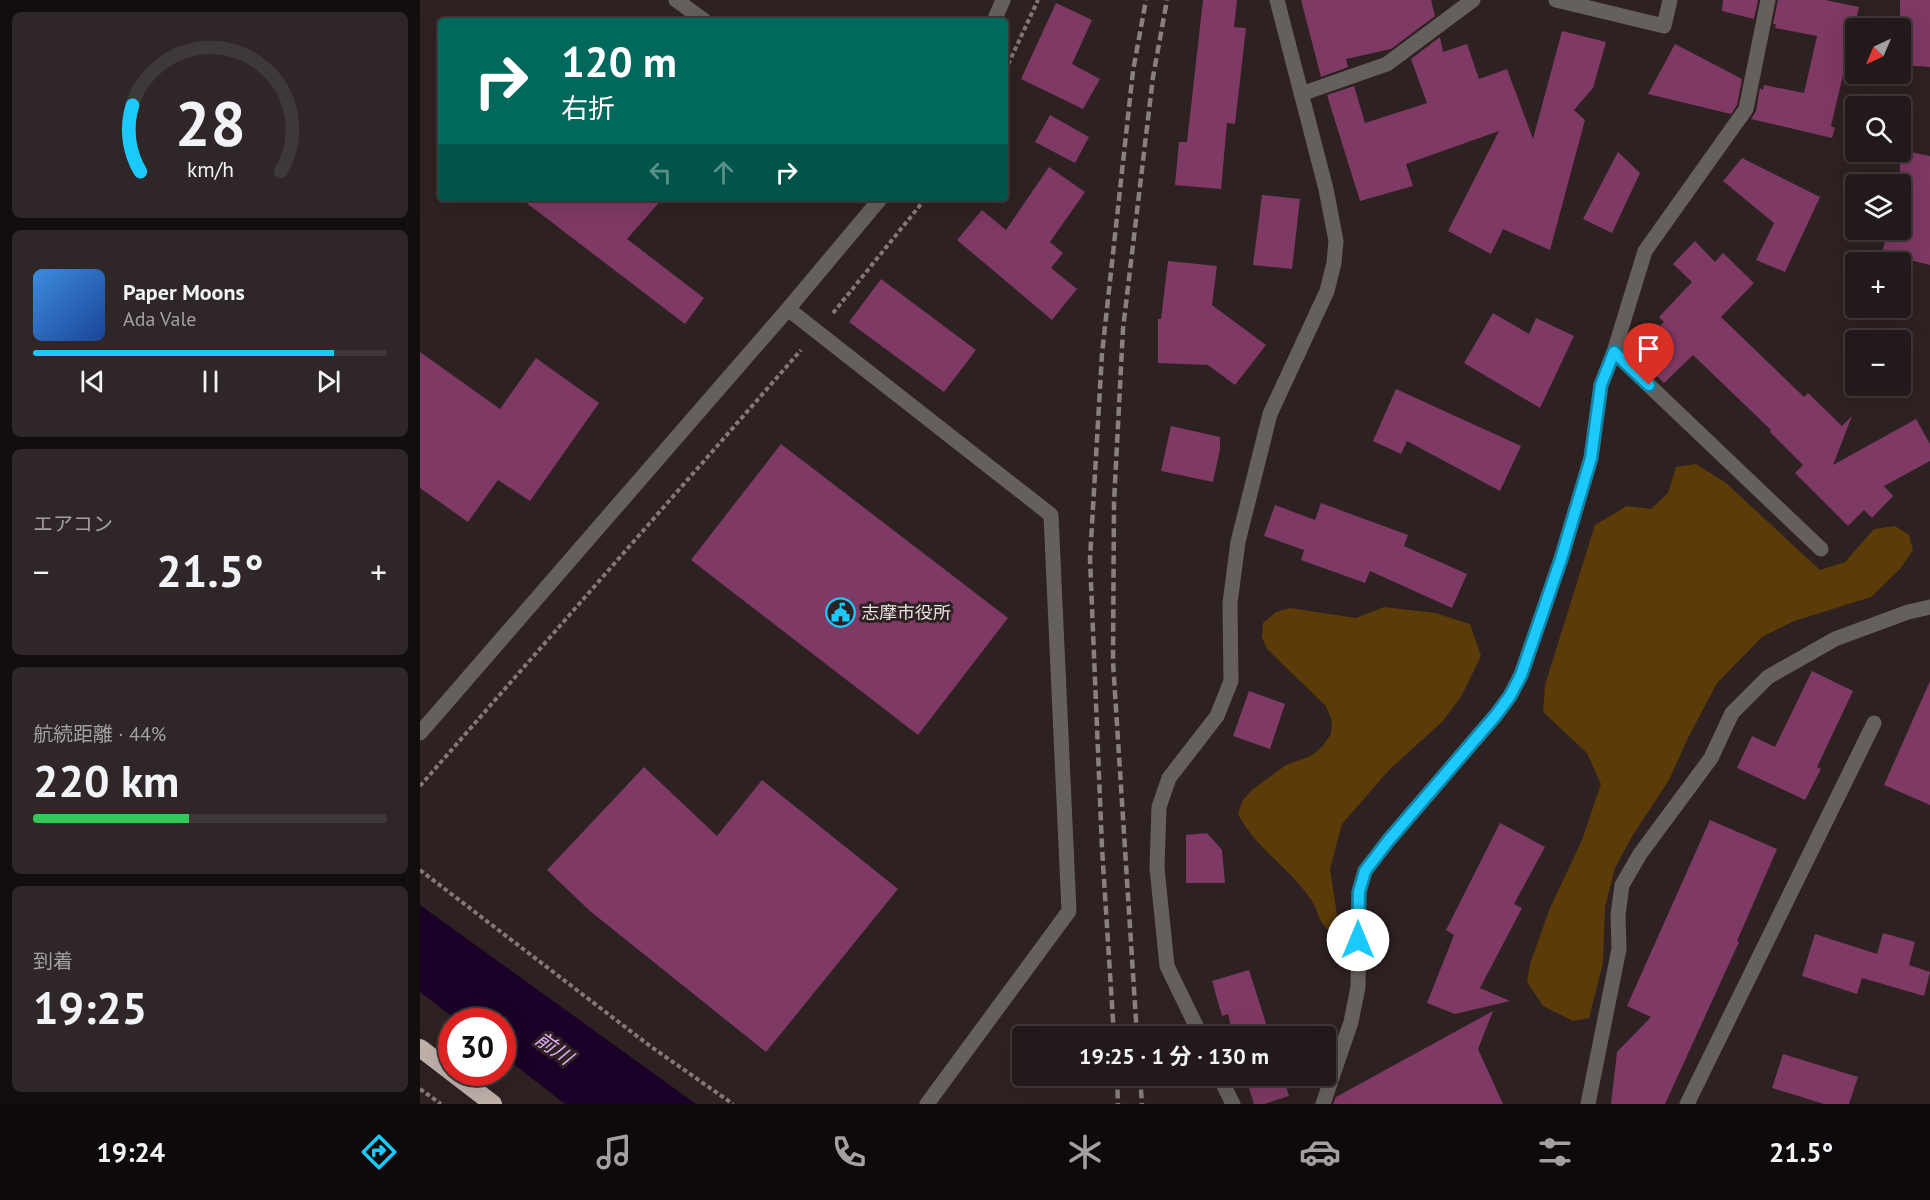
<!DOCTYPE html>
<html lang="ja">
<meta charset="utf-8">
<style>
:root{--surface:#22191a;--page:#2e2627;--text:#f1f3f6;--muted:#a2a0a2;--line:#3f3839;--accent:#1bc9fc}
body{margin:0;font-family:"PT Sans","Noto Sans JP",sans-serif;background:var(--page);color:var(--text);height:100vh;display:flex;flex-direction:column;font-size:22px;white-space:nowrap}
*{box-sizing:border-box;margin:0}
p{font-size:20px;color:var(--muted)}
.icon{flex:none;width:33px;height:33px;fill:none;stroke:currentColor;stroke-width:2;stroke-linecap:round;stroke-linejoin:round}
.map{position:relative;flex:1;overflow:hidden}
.side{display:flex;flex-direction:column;gap:12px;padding:12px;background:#130e0e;width:420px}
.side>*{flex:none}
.banner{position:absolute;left:18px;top:18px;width:570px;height:183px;border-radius:6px;box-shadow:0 6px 24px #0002,0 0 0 2px var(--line);background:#00695c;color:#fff;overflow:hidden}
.needle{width:39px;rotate:224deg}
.tools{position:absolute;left:1425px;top:18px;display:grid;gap:12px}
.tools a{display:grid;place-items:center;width:66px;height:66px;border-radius:6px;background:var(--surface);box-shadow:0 6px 24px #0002,0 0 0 2px var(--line);font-size:30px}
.speed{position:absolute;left:18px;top:1008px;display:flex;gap:12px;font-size:30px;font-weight:700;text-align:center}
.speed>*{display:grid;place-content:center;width:78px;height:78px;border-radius:50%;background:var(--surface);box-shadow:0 6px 24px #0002,0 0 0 2px var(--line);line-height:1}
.speed .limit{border:9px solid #d22;background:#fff;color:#111}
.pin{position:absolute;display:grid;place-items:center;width:51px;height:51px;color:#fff;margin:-62px -26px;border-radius:50% 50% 50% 0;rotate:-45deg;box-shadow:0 0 6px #0007}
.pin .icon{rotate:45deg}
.me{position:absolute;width:66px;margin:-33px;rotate:0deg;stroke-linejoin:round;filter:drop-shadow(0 0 4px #0008)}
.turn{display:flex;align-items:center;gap:21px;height:126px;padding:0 24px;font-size:27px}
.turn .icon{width:78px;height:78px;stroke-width:2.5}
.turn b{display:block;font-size:42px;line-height:51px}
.lanes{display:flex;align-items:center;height:57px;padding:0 24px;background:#0003;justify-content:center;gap:30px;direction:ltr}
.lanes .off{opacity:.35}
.big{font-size:45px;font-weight:700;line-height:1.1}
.side .widget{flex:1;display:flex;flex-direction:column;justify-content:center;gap:9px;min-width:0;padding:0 21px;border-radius:9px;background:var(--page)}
.side .dial{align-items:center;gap:0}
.dial svg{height:156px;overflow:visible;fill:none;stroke:var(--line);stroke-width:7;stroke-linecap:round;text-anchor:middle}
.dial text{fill:var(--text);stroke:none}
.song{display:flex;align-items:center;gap:18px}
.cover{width:72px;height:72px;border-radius:9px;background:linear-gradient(135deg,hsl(210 70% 55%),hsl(220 70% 35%))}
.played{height:6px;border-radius:3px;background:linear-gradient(90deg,var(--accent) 85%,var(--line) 85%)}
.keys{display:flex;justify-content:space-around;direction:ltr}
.heat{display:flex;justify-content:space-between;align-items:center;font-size:33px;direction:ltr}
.charge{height:9px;border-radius:4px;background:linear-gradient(90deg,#34c759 44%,var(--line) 0)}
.trip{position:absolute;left:592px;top:1026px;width:324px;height:60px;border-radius:6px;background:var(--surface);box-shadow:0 6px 24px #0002,0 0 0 2px var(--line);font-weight:700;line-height:60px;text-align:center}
.tab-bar{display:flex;height:96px;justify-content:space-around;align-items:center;background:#0e0a0a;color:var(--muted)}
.tab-bar .icon{width:42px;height:42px}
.tab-bar .active{color:var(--accent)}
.tab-bar b{font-size:27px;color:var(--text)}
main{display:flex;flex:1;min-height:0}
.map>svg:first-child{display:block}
.green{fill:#5b3c09}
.water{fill:#1b0027}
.building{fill:#7e3964}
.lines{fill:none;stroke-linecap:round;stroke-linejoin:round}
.path{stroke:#837879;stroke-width:4;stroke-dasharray:4.5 3;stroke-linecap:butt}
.minor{stroke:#66605d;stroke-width:15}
.highway{stroke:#c0b1ab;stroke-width:18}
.rail{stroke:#8a7f80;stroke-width:4.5;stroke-dasharray:9 4.5;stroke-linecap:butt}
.route-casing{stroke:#1283a4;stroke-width:15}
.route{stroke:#1bc9fc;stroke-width:10}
.labels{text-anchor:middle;stroke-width:6;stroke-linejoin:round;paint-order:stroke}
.poi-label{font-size:18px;fill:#e9e0e1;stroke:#2e2122;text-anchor:start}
.water-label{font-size:20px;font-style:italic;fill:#deaef6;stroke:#2e2122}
</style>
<main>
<section class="side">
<div class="widget dial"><svg viewBox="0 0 100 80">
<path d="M14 69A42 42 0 1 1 86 69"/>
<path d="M14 69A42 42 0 0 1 10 35" stroke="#1bc9fc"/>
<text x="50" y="56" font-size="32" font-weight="700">28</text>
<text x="50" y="72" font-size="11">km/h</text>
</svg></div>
<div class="widget">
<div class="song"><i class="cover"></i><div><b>Paper Moons</b><p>Ada Vale</p></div></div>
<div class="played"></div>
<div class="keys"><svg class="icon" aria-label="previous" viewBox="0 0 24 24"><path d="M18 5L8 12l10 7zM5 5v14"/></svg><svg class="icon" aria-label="pause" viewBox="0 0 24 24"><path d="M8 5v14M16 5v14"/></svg><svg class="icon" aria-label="next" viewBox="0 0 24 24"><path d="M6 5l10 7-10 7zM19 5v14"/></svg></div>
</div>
<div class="widget"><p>エアコン</p>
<div class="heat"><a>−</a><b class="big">21.5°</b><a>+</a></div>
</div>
<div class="widget"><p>航続距離 · 44%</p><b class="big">220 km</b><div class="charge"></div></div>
<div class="widget"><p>到着</p><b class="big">19:25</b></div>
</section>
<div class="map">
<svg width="1510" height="1104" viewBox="0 0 1510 1104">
<rect width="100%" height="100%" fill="#2e2122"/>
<!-- green -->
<path class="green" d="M1276,464L1306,483L1400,570L1425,562L1454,529L1475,526L1489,535L1493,550L1480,569L1451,597L1374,621L1342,637L1297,683L1268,738L1249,780L1211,838L1195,868L1185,907L1183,963L1169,1018L1153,1021L1123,1006L1107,982L1110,964L1130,908L1162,840L1181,784L1167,753L1123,712L1125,685L1175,525L1207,506L1231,509L1248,493L1256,467Z
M964,607L1015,613L1050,624L1061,656L1042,695L1023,721L969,770L922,824L910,869L918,922L913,927L909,930C899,923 898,911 892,901C871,869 836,849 818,814L823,800L833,789L866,765L889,757L902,747L911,734L912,721L906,706L847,649L842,637L843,623L856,612L870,608L936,618Z"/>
<!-- water -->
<path class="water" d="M0,905L276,1104H145L83,1056L82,1022L38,1021L0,992Z"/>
<!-- building -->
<path class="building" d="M783,0H817L814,27L826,28L815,124L807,123L801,189L755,185L759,142H767Z
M881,0H1011L1015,16L971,49L926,59L928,67L901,77Z
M1303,0H1338L1334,19L1302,11Z
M1358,0H1405L1439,7L1411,126L1415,128L1412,138L1331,119L1336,111L1340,88L1343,90L1344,85L1384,93L1397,36L1355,28L1356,24H1353Z
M1480,0H1510V67L1480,65Z
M636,3L672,20L652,64L680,79L663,109L601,79Z
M1142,31L1186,42L1173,88L1154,110L1165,120L1130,250L1083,229L1071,254L1028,231L1079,131L986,164L993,186L940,201L907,95L934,86L945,123L1007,103L991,59L1020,37L1023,52L1047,44L1059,79L1087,69L1113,139Z
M1255,44L1322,79L1317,105L1311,114L1228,94Z
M630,115L669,137L655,163L615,142Z
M1480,150L1510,156V265L1462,253L1468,230H1480Z
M1198,152L1220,173L1192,233L1163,219Z
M1322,158L1400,197L1365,272L1336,260L1354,223L1303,181Z
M629,167L665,192L630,242L643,253L631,268L657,289L632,320L537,240L562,210L586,230Z
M842,195L880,199L872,269L833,265Z
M100,198H243L207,239L284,298L265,324Z
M1275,241L1295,262L1303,253L1334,283L1301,317L1384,397L1388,393L1422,426L1432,416L1413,465L1496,419L1510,444V461L1464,486L1473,496L1452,518L1444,510L1428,526L1375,473L1383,465L1350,432L1351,430L1273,355L1244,383L1213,353L1244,322L1239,317L1272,282L1253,264Z
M748,261L797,266L792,305L846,345L815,385L788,365L738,363V319H741Z
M461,279L556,350L524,392L429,322Z
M1073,313L1109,334L1116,318L1154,336L1120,408L1044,363Z
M0,352L80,409L116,358L179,403L110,501L78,480L48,522L0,488Z
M976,389L1101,446L1080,491L987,441L981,454L953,441Z
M751,426L800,437V449L793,482L741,471Z
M361,444L588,618L498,735L271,560Z
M901,503L988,535L984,546L1047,574L1032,608L950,571L945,583L881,560L884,550L844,536L855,505L895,520Z
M1392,671L1433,691L1397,767L1401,769L1385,800L1317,768L1332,736L1355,747Z
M1510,681V805L1464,785Z
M829,691L865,704L850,749L813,736Z
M224,767L297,836L342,780L478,889L346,1052L170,911L127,870Z
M1290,820L1357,849L1317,941L1319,942L1245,1104H1191L1197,1052L1231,1017L1207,1006Z
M1080,823L1125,847L1094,904L1102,908L1060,988L1090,1001L1035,1014L1007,1003L1034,935L1026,930Z
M787,833L802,850L805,883H766V835Z
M1463,933L1495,942L1489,965L1510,972L1504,996L1442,978L1437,994L1382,976L1395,934L1457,954Z
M829,970L850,1036H813L808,1014L802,1016L792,981Z
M1073,1011L1058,1049L1083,1104H913L916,1097Z
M1363,1054L1438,1077L1429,1104H1404L1352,1088Z
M825,1076H863L869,1096L844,1104H834Z"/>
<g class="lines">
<!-- path -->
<path class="path" d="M585,71L618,0
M413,313L506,198
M0,786L381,350
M0,870L230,1046L313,1104
M0,1089L21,1104"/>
<!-- minor -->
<path class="minor" d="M256,0L285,21
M1136,0L1244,26L1250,0
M574,21L583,0
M881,94L967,64L1053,0
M368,309L631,515L649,911L507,1104
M1194,352L1401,549
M0,733L368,309L461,198
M781,1036L747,966L737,868L739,807L749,778L797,716L811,681L810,603L818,542L850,414L907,291L914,263L916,241L906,189L857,0
M799,1076L813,1104
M903,1104L931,1022L938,987L939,892L945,871L968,841L1076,715L1090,696L1101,675L1141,559L1171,458L1181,385L1194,352L1225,251L1326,109L1348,0
M1168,1104L1199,949L1198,915L1202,885L1220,854L1291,758L1312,713L1348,677L1415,639L1488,612L1510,607
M1267,1104L1454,723"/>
<!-- highway -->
<path class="highway" d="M0,1048L73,1104"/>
<!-- rail -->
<path class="rail" d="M694,1036L682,848L670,559L682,354L713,71L726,0
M717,1036L693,662L694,502L703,329L733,77L747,0
M697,1076L698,1104
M720,1076L722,1104"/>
</g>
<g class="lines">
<defs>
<path id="route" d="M938,940L939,892L945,871L968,841L1076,715L1090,696L1101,675L1141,559L1171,458L1181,385L1194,352L1229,385"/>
</defs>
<!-- route casing -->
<use href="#route" class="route-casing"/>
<!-- route -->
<use href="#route" class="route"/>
</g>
<!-- icons -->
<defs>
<symbol id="civic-ring" viewBox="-11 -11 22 22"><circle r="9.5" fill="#2e2122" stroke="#1bc9fc" stroke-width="1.5"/><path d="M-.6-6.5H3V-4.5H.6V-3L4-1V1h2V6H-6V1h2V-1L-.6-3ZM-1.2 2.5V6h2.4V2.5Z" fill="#1bc9fc"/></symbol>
</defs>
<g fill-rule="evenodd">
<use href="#civic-ring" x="404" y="596" width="33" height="33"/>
</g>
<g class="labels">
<!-- poi labels -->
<g class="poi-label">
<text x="441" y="619">志摩市役所</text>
</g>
<!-- water labels -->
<g class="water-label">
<text transform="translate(134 1048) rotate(36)" y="7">前川</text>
</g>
</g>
</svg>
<div class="tools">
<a><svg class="needle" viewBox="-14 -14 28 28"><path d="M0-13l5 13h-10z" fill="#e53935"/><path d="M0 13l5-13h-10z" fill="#a2a0a2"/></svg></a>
<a><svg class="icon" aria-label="search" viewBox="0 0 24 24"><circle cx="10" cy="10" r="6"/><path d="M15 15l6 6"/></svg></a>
<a><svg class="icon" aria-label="layers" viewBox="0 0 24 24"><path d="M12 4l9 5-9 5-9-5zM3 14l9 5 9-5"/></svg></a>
<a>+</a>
<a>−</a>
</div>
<div class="speed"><div class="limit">30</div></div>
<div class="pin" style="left:1229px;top:385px;background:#d93025"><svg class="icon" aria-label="arrive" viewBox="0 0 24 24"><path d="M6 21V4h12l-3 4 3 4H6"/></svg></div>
<svg class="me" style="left:938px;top:940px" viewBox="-20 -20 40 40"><circle r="19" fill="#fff"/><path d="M0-13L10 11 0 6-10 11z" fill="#1bc9fc"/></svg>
<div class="trip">19:25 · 1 分 · 130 m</div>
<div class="banner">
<div class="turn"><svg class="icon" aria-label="right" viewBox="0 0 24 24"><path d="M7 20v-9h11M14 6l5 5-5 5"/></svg><div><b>120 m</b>右折</div></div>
<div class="lanes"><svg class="icon off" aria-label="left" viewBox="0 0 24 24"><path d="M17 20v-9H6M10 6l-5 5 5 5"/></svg><svg class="icon off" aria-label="ahead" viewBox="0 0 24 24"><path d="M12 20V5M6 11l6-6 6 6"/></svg><svg class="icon" aria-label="right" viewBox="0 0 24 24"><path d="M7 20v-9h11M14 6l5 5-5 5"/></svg></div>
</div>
</div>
</main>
<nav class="tab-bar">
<b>19:24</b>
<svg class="icon active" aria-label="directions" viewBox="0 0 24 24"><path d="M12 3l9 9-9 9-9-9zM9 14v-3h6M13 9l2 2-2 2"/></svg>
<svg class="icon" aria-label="music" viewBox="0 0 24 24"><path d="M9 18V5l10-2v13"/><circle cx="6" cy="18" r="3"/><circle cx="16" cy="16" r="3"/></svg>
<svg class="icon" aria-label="phone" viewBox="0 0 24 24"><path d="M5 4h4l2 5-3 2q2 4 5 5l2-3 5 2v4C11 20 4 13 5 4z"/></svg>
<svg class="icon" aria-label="climate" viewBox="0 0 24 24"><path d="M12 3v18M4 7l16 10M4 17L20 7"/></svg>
<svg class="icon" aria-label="car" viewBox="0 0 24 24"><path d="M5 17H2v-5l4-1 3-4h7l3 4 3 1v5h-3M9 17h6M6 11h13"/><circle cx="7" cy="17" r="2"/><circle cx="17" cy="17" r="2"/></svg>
<svg class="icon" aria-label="filters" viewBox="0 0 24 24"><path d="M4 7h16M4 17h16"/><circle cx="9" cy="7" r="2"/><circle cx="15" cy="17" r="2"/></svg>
<b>21.5°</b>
</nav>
